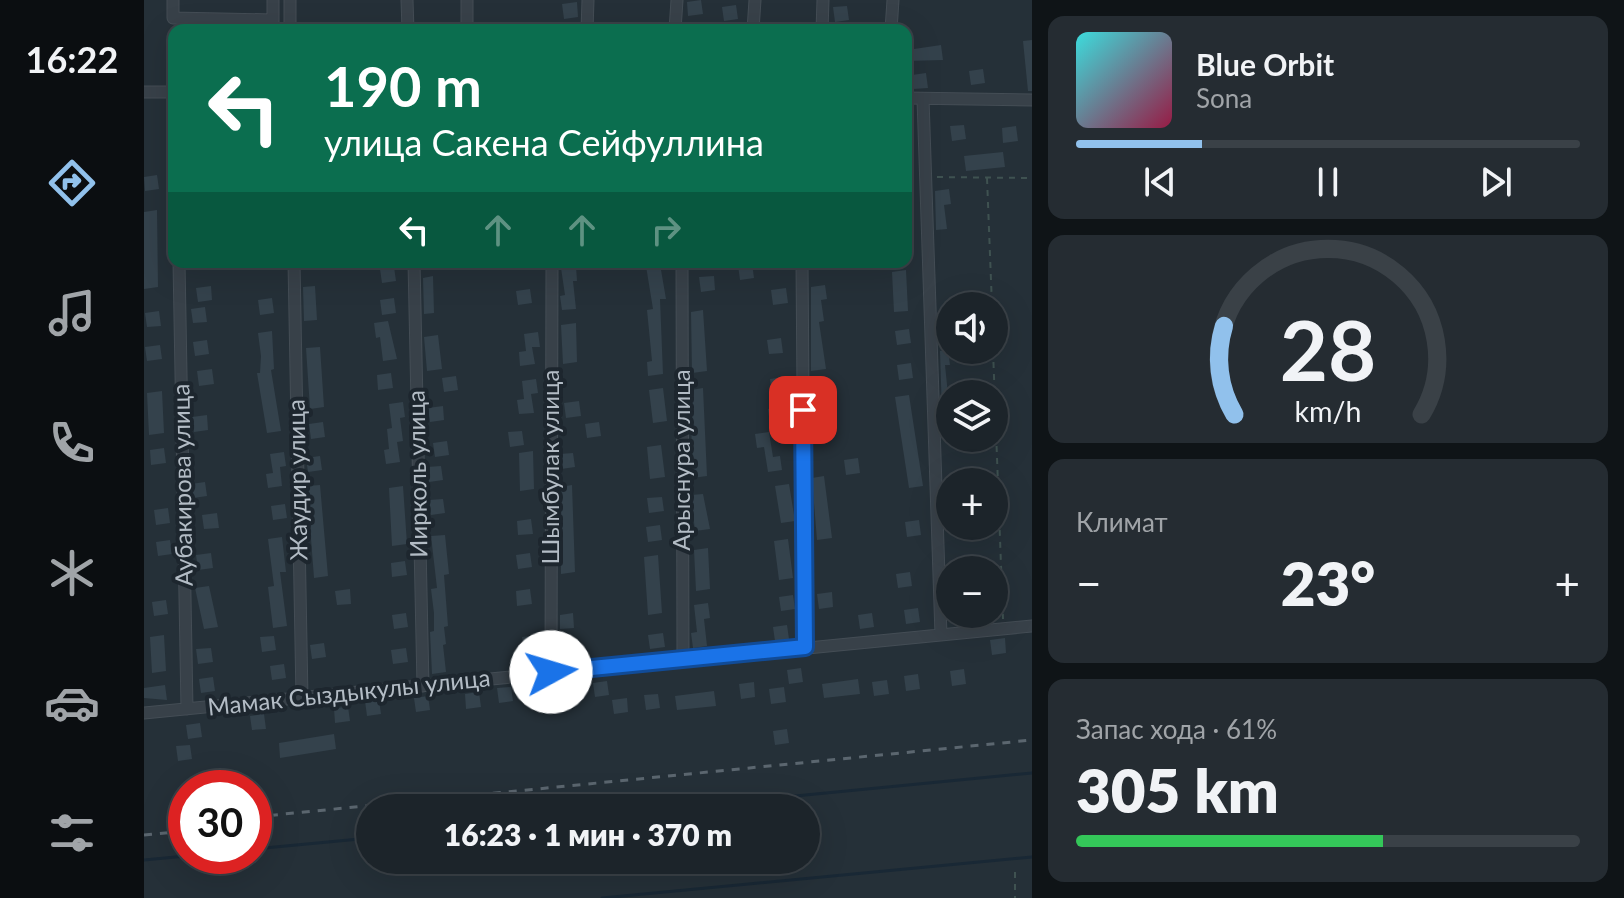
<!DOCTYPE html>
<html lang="ru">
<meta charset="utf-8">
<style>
:root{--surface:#1c242a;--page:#252c32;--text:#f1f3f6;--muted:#a0a4a8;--line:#3a4147;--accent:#91c1ec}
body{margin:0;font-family:Lato,sans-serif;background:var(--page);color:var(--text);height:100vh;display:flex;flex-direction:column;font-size:30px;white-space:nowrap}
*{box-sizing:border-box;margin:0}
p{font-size:26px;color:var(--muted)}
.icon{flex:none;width:44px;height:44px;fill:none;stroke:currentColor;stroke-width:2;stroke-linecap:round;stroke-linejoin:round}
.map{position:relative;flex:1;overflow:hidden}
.details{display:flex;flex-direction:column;gap:16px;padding:16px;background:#0f1417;width:592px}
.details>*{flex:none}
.guide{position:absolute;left:24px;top:24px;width:744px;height:244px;border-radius:16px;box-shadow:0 8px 32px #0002,0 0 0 2px var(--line);background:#0b6e4f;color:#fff;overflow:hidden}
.buttons{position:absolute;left:792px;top:292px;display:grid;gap:16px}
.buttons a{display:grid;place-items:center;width:72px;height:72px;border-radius:50%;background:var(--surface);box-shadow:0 8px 32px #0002,0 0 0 2px var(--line);font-size:40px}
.speed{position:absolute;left:24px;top:770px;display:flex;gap:16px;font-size:40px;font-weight:700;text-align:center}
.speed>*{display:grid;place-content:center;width:104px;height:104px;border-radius:50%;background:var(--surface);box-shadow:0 8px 32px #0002,0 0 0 2px var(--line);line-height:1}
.speed .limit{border:12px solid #d22;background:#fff;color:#111}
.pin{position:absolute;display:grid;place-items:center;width:68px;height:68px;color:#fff;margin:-34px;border-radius:16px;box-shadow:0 4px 12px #0006}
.me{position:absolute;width:88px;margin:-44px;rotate:84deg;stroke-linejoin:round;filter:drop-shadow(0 0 6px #0008)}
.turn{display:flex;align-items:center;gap:28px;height:168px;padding:0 24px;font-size:36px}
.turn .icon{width:104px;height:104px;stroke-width:2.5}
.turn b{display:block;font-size:56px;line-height:68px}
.lanes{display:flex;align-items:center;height:76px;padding:0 24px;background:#0003;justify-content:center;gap:40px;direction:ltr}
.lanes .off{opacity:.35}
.big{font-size:60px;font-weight:800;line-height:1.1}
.details .card{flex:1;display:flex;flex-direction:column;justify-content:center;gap:12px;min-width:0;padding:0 28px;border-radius:16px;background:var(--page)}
.details .dial{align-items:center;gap:0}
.dial svg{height:208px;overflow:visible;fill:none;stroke:var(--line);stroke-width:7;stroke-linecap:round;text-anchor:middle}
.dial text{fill:var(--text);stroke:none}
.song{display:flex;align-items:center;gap:24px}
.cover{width:96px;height:96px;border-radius:12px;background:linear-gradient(135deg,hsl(180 70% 55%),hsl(340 70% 35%))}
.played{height:8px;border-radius:4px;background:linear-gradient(90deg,var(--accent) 25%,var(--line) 25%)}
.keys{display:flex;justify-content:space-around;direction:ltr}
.heat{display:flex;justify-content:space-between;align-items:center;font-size:44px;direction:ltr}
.charge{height:12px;border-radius:6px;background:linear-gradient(90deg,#34c759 61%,var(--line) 0)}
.trip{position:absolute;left:212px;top:794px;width:464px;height:80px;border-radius:40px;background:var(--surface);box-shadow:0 8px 32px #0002,0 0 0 2px var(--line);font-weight:800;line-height:80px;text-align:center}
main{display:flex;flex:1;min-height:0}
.tabs{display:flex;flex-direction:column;width:144px;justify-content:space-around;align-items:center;background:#0b0e11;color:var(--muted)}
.tabs .icon{width:56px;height:56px}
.tabs .selected{color:var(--accent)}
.tabs b{font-size:36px;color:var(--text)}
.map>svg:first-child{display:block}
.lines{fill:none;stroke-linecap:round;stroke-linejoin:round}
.stream{stroke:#192835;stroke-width:3}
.building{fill:#34424c}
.street-casing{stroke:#444d55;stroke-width:13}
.path{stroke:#3f5251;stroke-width:2;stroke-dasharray:6 6;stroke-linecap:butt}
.street{stroke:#384149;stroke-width:11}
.rail{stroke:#5b666f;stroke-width:3;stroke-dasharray:8 8;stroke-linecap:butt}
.route-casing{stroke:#114b97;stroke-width:20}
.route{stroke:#1a73e8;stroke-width:14}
.labels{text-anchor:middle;stroke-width:8;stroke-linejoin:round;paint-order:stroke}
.street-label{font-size:24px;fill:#b3bcc5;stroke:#1d262e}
</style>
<main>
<nav class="tabs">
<b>16:22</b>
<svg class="icon selected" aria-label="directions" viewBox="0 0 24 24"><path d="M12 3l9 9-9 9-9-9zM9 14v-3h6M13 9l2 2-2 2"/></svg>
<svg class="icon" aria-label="music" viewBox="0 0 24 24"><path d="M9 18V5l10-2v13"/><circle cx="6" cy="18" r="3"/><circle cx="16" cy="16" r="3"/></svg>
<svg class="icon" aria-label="phone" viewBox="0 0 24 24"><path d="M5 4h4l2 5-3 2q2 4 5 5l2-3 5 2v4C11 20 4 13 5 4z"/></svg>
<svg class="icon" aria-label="climate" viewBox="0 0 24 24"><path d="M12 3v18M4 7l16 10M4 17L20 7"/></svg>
<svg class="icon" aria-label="car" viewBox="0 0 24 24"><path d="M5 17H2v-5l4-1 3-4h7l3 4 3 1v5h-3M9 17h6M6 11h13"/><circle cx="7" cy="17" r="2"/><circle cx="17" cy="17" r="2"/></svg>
<svg class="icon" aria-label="filters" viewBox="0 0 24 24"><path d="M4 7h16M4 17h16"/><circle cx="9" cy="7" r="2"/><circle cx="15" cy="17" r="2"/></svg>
</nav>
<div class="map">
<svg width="888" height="898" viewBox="0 0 888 898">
<rect width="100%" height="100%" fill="#253038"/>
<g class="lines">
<!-- stream -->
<path class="stream" d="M529,808L888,773
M110,849L226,838
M0,860L42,856
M458,898L888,857"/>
</g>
<!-- building -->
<path class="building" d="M557,0L559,14L544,16L543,2Z
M433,2L434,17L420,19L418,4Z
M592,5L594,19L580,21L578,7Z
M703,6L705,20L691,22L689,7Z
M888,40V91H884L879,41Z
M769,45L770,49L797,45L799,60L762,61V46Z
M839,69L841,83L827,85L825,71Z
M782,73L784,88L769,89L768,75Z
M820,125L822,139L808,141L806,126Z
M872,126L874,141L859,143L858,128Z
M859,152L861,167L822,171L820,156Z
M13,175L15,189L1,191L0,177Z
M805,189L807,204L800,205L803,229L792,230L791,191Z
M13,210L14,287L0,289V212Z
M608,263L610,278L596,280L594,265Z
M516,264L522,299H516L519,374L504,376L503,362L508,361L503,310L509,309L502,266Z
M432,266L433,281H429L432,309L418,310L416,296L421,295L417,268Z
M250,267L252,281L238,283L236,269Z
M762,270L764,311L750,312L748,272Z
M289,276L290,313L280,314L279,278Z
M570,276L571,290L557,292L555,277Z
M681,285L683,299L677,300L680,321L675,322L682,369L667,371V287Z
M67,286L68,300L54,302L52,288Z
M171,286L173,320L160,321L159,287Z
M642,288L644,303L629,305L627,290Z
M386,289L388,303L374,305L372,291Z
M128,298L130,313L116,315L114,300Z
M250,298L252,313L238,315L236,300Z
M61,307L63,322L49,323L47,309Z
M559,310L563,371L548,373L547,312Z
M15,311L17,326L3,327L1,313Z
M244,321L253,359L239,361L236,337L232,338L230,323Z
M432,323L433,362L419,364L417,325Z
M765,329L767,343L753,345L751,331Z
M128,331L130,369L127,370L137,431L123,433L113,373H116L117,356L114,333Z
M394,332L396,347H388L391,364L376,366L375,352L382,351L380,334Z
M294,335L298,369L283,371L280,337Z
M637,338L639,353L625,354L623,340Z
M63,340L65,354L51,356L49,342Z
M16,345L18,359L3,361L1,347Z
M176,347L180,407L166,409L162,348Z
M804,350L806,365H801L806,414L798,415L796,351Z
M767,363L769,378L755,380L753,365Z
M68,369L70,384L55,386L53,371Z
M247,373L249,388L234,390L233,375Z
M312,376L314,390L300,392L298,378Z
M640,377L642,391L628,393L626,379Z
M392,379L394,393L387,394L390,413L375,414L373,400L380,399L378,381Z
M519,388L523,421L509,423L505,390Z
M559,388L563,476L548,478L547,390Z
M18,391L20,433L5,435L3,393Z
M682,394L684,409L670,411L668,396Z
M765,395L779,486L765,488L751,397Z
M435,401L437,416L422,418L420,403Z
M259,402L261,417L256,418L259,441L253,442L256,462L242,464L240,450L245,449L243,429L248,428L245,404Z
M299,406L300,420L286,422L284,408Z
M638,407L640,422L626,424L624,409Z
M63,415L64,430L50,432L48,417Z
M179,422L181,437L167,439L165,424Z
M455,422L457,436L443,438L441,424Z
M378,431L380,445L366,447L364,432Z
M625,432L629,457L636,456L638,470L624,472L620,447L613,448L611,434Z
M303,441L305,455L291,457L289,443Z
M517,445L521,477L506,479L503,447Z
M20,448L22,463L7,465L6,450Z
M389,451L390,489L376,491L375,453Z
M140,452L142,466L136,467L138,486L124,488L122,474L129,473L126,454Z
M429,453L431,467L417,469L416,454Z
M176,456L178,470L164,472L162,458Z
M714,458L716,473L702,475L700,460Z
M297,466L299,480L285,482L283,467Z
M680,476L688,538L673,540L668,478Z
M61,482L63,496L49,498L47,484Z
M645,484L651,521L637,523L631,486Z
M176,485L184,576L170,578L163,486Z
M428,485L431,572L417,574L416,487Z
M259,486L263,544L248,546L245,488Z
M559,494L566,529L551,531L547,495Z
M518,497L520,511L505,513L503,498Z
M299,499L301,513L287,515L285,500Z
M141,504L143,518L129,520L127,506Z
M24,508L26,523L12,525L10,510Z
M73,513L75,528L60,529L58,515Z
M387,519L389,534L374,535L373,521Z
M775,520L777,535L763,537L761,522Z
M516,525L518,540L504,542L502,527Z
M301,535L305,574L300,575L304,626L300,627L302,644L299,645L302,672L288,674L286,632L290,631V613L287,589L293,588L287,536Z
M138,537L142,572H136L143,626L129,628L124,587L130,586L124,539Z
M644,539L649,578L635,580L630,541Z
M26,540L28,554L14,556L12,542Z
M564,548L566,589L552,591L550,550Z
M67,553L69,568L54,570L52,555Z
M386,553L388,567L374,569L372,555Z
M514,555L518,613L504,615L500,557Z
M261,561L263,575L248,577L247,563Z
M766,572L768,586L754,588L752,574Z
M65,586L74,627L60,629L51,588Z
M206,589L207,604L193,605L191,591Z
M386,589L388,604L373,606L372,591Z
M688,592L689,607L675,609L673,594Z
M649,595L651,609L637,611L635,597Z
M22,600L24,614L10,616L8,602Z
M564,603L566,618L560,619L563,646L549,648L547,633L553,632L550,605Z
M774,608L776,622L762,624L760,610Z
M262,613L264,627L250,629L248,615Z
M429,613L430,628L416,629V615Z
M728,613L730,627L716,629L714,615Z
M643,625L645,639L631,641L629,627Z
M519,633L521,647L506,649L504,635Z
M20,635L22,671L8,673L6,637Z
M393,635L395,650L380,652L378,637Z
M130,636L132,650L118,652L116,637Z
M861,638L862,653L848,655L846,640Z
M180,643L182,657L168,659L166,645Z
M432,643L434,658L420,660L418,645Z
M67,648L69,662L54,664L52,649Z
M262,648L264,662L249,664L247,650Z
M140,664L142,678L128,680L126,666Z
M657,668L659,682L645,684L643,670Z
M820,669L822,684L808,686L806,671Z
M774,674L776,689L762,691L760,676Z
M69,677L71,691L57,693L55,679Z
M714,679L716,694L680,698L678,684Z
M743,680L745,694L730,696L728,682Z
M463,681L465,695L451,697L449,683Z
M610,682L611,697L597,699L595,684Z
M21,685L23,700L0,698V688Z
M367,687L369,701L355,703L353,688Z
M640,687L642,702L627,704L625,689Z
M397,688L399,702L385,704L383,690Z
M428,691L430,705L416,707L414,692Z
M570,691L572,706L533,710L531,696Z
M335,692L337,707L322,709L321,694Z
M514,694L516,708L502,710L500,695Z
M284,696L286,710L272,712L270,698Z
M483,698L484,712L470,714L468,700Z
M235,700L237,714L223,716L221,701Z
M204,707L206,721L191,723L190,708Z
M120,714L122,729L108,730L106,716Z
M56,723L58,737L44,739L42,725Z
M643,729L645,743L631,745L629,731Z
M190,734L192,749L136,758L135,743Z
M46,745L48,759L34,761L32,746Z"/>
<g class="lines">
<defs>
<path id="street" d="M29,0V18L129,20
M129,0V30
M146,0V30
M263,0L264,30
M323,30V0
M443,30L444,0
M531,30L533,0
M609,30L611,0
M678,30L679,0
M747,30L749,0
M0,92H30
M762,98L888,100
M779,99L797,635
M35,262L43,709
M150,262L158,698
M270,262L279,686
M538,262L539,659
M658,262L661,647
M407,672L408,262
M0,713L888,626"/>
</defs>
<!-- street casing -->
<use href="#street" class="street-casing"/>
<!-- path -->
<path class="path" d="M762,177H771
M793,177L888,178
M843,178L848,306
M849,350L859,619
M871,872V898"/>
<!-- street -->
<use href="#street" class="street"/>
<!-- rail -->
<path class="rail" d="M110,817L888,740
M0,835L42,831"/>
</g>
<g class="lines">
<defs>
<path id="route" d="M407,672L661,647L659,410"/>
</defs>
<!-- route casing -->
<use href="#route" class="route-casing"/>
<!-- route -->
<use href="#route" class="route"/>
</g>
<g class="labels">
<!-- street labels -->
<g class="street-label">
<text transform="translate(538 460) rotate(-90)" y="8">Арыснура улица</text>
<text transform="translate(407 467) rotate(-90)" y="8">Шымбулак улица</text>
<text transform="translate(274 474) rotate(-91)" y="8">Иирколь улица</text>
<text transform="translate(154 480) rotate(-91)" y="8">Жаудир улица</text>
<text transform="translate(39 485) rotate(-91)" y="8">Аубакирова улица</text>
<text transform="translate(205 693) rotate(-6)" y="8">Мамак Сыздыкулы улица</text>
</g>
</g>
</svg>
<div class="buttons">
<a><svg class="icon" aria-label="sound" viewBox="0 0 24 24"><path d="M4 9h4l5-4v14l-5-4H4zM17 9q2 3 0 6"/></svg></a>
<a><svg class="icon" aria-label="layers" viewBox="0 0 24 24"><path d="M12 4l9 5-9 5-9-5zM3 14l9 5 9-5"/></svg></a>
<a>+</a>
<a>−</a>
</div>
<div class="speed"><div class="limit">30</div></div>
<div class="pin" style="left:659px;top:410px;background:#d93025"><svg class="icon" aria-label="arrive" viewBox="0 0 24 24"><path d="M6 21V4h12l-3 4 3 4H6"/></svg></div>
<svg class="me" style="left:407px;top:672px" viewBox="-20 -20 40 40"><circle r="19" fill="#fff"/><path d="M0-13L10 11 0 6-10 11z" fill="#1a73e8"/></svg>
<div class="trip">16:23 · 1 мин · 370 m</div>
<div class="guide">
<div class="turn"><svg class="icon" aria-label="left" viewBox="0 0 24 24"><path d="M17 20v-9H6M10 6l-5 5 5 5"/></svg><div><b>190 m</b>улица Сакена Сейфуллина</div></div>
<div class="lanes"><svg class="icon" aria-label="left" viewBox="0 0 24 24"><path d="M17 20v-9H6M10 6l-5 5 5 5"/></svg><svg class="icon off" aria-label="ahead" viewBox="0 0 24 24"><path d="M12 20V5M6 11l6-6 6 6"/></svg><svg class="icon off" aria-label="ahead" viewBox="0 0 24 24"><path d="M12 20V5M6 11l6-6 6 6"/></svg><svg class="icon off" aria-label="right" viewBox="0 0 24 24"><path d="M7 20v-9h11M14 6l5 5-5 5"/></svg></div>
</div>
</div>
<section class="details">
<div class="card">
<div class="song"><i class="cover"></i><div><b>Blue Orbit</b><p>Sona</p></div></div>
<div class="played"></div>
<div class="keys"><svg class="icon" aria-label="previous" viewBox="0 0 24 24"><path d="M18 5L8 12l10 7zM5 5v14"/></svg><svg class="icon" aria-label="pause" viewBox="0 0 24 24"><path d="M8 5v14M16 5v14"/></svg><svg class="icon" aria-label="next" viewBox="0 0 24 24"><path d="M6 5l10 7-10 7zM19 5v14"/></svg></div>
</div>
<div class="card dial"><svg viewBox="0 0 100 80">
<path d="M14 69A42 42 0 1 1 86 69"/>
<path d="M14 69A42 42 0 0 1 10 35" stroke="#91c1ec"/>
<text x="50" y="56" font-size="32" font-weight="700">28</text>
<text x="50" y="72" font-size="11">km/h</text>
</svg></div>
<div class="card"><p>Климат</p>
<div class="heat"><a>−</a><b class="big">23°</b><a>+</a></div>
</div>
<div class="card"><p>Запас хода · 61%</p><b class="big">305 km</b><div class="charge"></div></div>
</section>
</main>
